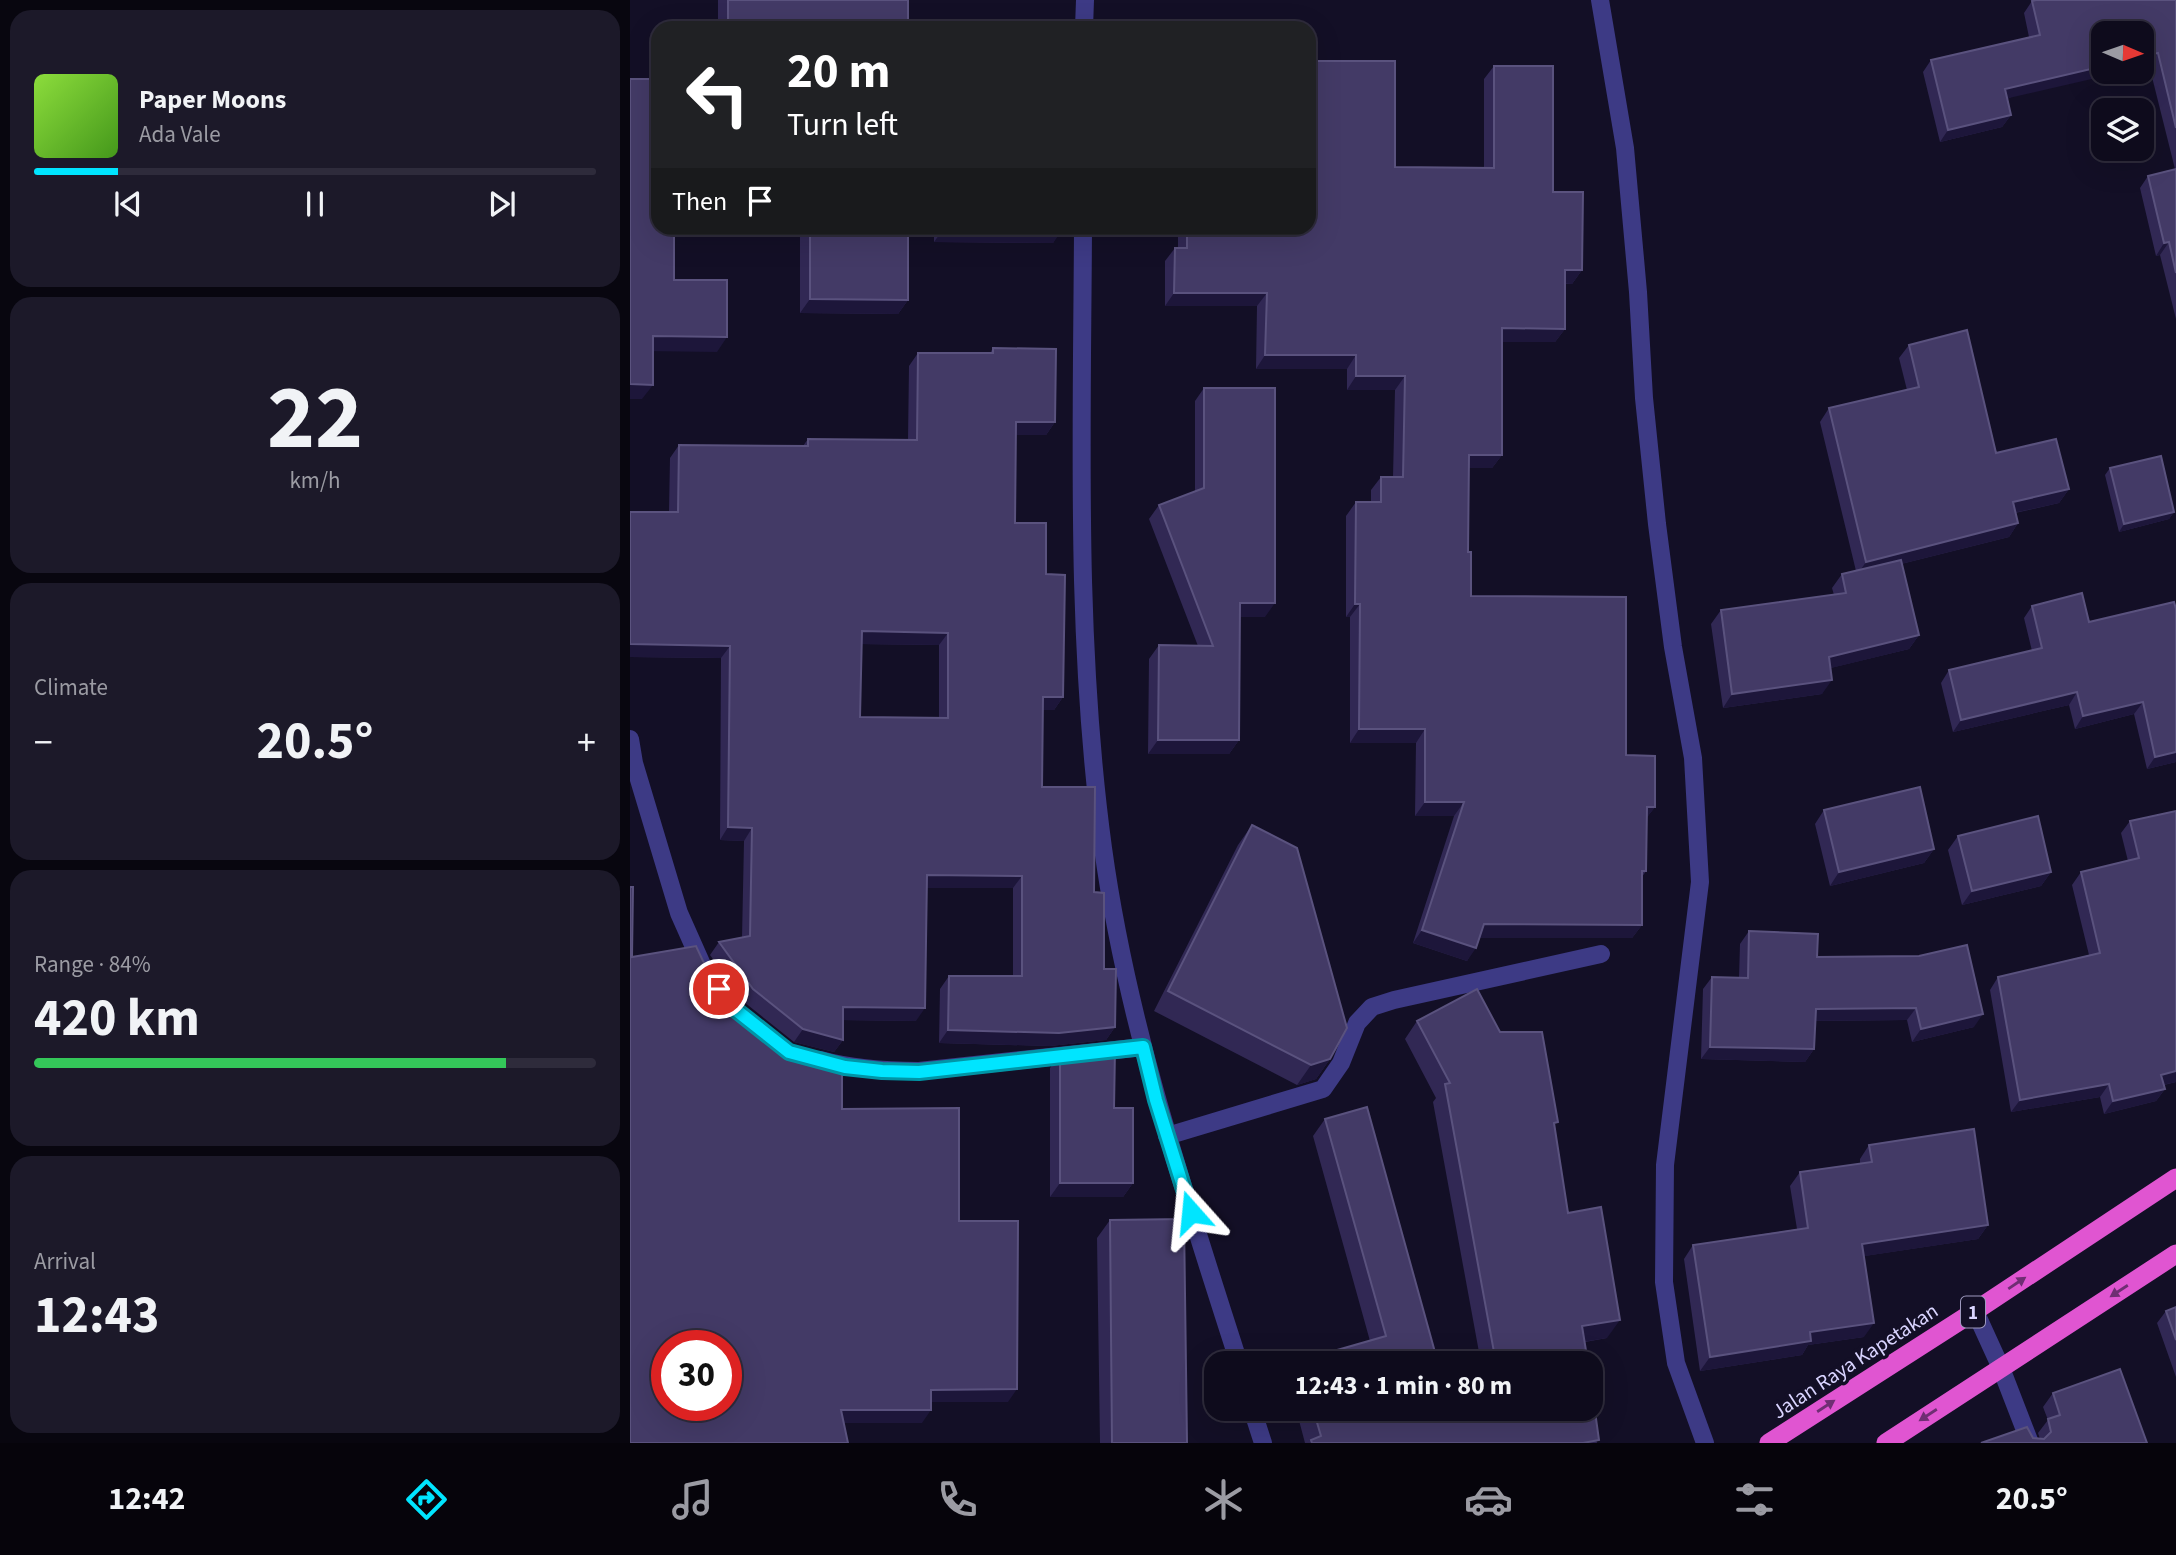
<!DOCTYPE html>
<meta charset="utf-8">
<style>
:root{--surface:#0e0b1c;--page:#1c1929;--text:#f1f3f6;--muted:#9b9ba3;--line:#2e2b3b;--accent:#00e5ff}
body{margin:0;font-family:"Source Sans 3",sans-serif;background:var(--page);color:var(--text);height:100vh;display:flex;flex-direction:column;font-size:26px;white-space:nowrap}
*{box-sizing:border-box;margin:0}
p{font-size:23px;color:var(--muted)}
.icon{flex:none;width:38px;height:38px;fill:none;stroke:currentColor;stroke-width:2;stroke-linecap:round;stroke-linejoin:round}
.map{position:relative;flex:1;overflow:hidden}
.panel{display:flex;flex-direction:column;gap:10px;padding:10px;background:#08060f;width:630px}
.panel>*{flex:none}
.banner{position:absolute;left:21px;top:21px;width:665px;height:214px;border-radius:21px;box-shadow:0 7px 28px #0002,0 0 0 2px var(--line);background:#202124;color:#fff;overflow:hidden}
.needle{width:46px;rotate:92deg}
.controls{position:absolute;left:1461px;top:21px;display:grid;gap:14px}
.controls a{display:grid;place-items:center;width:63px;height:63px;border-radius:14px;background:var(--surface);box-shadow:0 7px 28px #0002,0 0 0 2px var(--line);font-size:35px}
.speed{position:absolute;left:21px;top:1330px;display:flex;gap:14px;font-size:35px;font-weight:700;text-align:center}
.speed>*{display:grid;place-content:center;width:91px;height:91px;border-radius:50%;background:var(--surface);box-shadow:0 7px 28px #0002,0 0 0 2px var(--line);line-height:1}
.speed .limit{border:10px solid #d22;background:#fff;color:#111}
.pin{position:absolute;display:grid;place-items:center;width:60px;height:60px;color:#fff;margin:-30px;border:4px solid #fff;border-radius:50%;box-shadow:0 2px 7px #0007}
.me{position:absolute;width:77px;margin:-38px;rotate:342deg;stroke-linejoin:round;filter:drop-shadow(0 0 5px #0008)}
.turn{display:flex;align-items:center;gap:24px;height:147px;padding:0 21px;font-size:32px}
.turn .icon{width:91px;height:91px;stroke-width:2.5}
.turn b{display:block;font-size:49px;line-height:60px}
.then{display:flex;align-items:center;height:66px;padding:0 21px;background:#0003;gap:14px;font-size:26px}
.big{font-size:52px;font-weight:700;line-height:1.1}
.panel .widget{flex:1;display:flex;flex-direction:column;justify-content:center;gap:10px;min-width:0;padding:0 24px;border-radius:21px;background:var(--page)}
.panel .dial{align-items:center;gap:0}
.dial b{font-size:91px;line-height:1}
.song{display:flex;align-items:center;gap:21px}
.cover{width:84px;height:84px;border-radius:10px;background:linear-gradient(135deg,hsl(90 70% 55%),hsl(100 70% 35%))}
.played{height:7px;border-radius:4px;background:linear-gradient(90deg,var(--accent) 15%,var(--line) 15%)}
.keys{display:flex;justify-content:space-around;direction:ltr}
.heat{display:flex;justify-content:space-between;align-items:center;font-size:38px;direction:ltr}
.charge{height:10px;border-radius:5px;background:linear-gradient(90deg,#34c759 84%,var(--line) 0)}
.trip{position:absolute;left:574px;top:1351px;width:399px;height:70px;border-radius:21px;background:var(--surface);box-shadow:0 7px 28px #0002,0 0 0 2px var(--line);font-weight:700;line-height:70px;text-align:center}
.tabs{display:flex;height:112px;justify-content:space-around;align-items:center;background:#06040b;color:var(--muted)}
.tabs .icon{width:49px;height:49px}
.tabs .active{color:var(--accent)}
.tabs b{font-size:32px;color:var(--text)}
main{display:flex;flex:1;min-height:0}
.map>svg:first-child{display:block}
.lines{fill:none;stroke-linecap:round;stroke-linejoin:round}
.minor{stroke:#3d3a85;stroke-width:18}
.trunk{stroke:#e055d1;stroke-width:19}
.wall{fill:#312854;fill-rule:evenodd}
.shaded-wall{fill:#1d163a}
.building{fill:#433a66;stroke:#5a527e;stroke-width:2;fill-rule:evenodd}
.oneway{fill:#6f2e73}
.route-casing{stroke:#0095a6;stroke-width:18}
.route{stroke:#00e5ff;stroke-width:12}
.labels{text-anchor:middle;stroke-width:7;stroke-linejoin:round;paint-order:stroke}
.shield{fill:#130f26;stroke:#9e99be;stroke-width:2}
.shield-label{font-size:19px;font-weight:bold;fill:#d9d4ff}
.street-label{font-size:21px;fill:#d9d4ff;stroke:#130f26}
</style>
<main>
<section class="panel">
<div class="widget">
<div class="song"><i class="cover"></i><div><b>Paper Moons</b><p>Ada Vale</p></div></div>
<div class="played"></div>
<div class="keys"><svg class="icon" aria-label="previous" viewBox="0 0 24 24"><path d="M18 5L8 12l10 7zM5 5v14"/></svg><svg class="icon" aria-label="pause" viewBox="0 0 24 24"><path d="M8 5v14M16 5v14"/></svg><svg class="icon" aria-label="next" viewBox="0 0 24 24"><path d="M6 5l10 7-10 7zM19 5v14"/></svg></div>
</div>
<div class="widget dial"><b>22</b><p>km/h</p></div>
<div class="widget"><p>Climate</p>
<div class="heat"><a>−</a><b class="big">20.5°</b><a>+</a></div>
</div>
<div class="widget"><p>Range · 84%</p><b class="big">420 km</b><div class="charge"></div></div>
<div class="widget"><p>Arrival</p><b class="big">12:43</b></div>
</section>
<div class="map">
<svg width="1546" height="1443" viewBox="0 0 1546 1443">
<rect width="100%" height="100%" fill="#130f26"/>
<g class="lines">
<!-- minor -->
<path class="minor" d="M970,0L995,148L1008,292L1014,398L1027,524L1043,647L1063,758L1070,882L1035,1165L1034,1282L1046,1363L1075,1443
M454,28L455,0
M453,228C452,434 445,642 473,848C497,1024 555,1194 609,1363
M0,739L4,763L49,913L73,967
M190,1060C223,1069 255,1071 289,1071L513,1047
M537,1136L693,1089L711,1063L727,1023L742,1007L764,1000L971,954
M1345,1311L1371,1368L1400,1443
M622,1409L633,1443"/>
<!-- trunk -->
<path class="trunk" d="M1139,1443L1345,1311L1546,1178
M1256,1443L1546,1254"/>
</g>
<!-- wall -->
<path class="wall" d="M88,0H278V28H88Z
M1546,0V319L1530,255L1526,256L1510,188L1518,176L1545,169L1519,65L1512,67V33L1377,99L1381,115L1372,127L1310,142L1293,72L1301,60L1399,37L1394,13L1402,1Z
M864,66L923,192L952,270L942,284H935V329L925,342H872V455L862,468H839L838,552L841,596L996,755L1025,807L1017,817L1016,871L1012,877V925L1002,938H850L837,961L783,943L824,816H785L786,743H720V617H716V516L726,502H741V490L751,477H763L765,390H717V369H626L627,306H535V261L545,248H548V228H679L765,167L854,168V79Z
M172,228H278V300L268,314L170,313V231Z
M304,228H431L423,243L304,242Z
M1279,345L1366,453L1439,489L1429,503L1385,513L1388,523L1379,537L1271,564L1289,635L1279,649L1200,668L1192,694L1093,708L1081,624L1091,610L1204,595L1202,588L1212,574L1226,571L1190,422L1199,408L1277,390L1269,358Z
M363,348L425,422L416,435H386L385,523L416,574L433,697L424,710H413L412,787L464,892L474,969L485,1027L476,1040L420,1046L309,1043L310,989L319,976H383V888H297L286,1021L213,1020V1040L204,1052L164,1042L114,1002L80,955L89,942L112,938L114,841L90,840L91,658L0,657V512H39L40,458L49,445L173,446L178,439L278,440L279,366L288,353H360ZM231,644L309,645V718L230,717Z
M574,388L635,617H610L609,740L599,754H518L519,659L529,645L568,646L519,519L529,505L565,491V401Z
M1480,468L1544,512L1539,519L1489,532L1475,475Z
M1544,602L1546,762L1517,769L1504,714L1445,729L1439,705L1323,732L1311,683L1319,670L1402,651L1394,618L1402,606L1459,622Z
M1194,810L1304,849L1294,863L1200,886L1185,824Z
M1546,811V1082L1534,1085L1535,1089L1526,1101L1474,1114L1470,1097L1381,1112L1360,990L1368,977L1459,955L1442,885L1451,872L1498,861L1491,833L1500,821Z
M622,825L700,1059L686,1079L667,1085L524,1011L608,845Z
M1328,836L1421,872L1411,886L1332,905L1318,850Z
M1119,931L1187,957L1344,1027L1282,1042L1277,1020L1185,1021L1184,1049L1175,1062L1071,1059L1073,989L1082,977L1109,978L1110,944Z
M787,1021L870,1032L925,1127L938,1213L977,1338L955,1342L958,1363H851L803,1102L806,1098L775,1039Z
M430,1054L484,1108L503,1183L493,1197H420V1068Z
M695,1119L808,1363H668L669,1361L740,1341L683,1136Z
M1239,1145L1358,1225L1348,1239L1234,1256V1337L1178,1345L1172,1355L1070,1371L1054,1259L1063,1245L1167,1229L1160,1186L1170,1172L1230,1164V1159Z
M480,1220L557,1443H470L467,1238Z
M1546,1307V1377L1527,1323L1536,1311Z
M1423,1393L1517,1443H1351L1403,1438L1410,1439L1408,1433L1418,1420L1413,1407Z
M666,1409H961L967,1443H675Z"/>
<!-- shaded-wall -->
<path class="shaded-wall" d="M1528,53L1519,65L1512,67V57Z
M1474,66V72H1492L1366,101L1375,89Z
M1381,115L1372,127L1310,142L1318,130Z
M312,231L431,232L423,243L304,242Z
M1539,242L1530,255L1526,256L1534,243Z
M935,270H952L942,284L926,283Z
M544,293H637L627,306H535Z
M180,299L278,300L268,314L170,313Z
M872,328L935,329L925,342H863Z
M23,336L97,337L87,352L13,351Z
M635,355H726L717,369H626Z
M726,376H775L765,390H717Z
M0,384L23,385L12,399H0Z
M386,422H425L416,435H377Z
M839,455H872L862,468H829Z
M1439,489L1429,503L1374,515L1383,502Z
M1544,512L1539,519L1489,532L1494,524Z
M1388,523L1379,537L1227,575L1236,562Z
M610,603H645L635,617H600Z
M725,604H730L720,617H716Z
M232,631L318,633L309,645L223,644Z
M1289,635L1279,649L1189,671L1199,657Z
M0,644L100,646L91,658L0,657Z
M1202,680L1192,694L1093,708L1102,694Z
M1447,692L1439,705L1323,732L1331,720Z
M413,697H433L424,710H405Z
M1513,702L1504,714L1445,729L1453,716Z
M729,729H795L786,743H720Z
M528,740H609L599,754H518Z
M1546,752V762L1517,769L1525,757Z
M795,802H834L824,816H785Z
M1017,807H1025L1015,820Z
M98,827L122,828L114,841L90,840Z
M1304,849L1294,863L1200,886L1209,872Z
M1421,872L1411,886L1332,905L1342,891Z
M297,875L392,876L383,888H288Z
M854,924L1012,925L1002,938H845Z
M792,930L846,948L837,961L783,943Z
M213,1007L295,1008L286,1021L204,1020Z
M1286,1008L1277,1020L1177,1021L1186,1009Z
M1353,1014L1344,1027L1282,1042L1291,1029Z
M485,1027L476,1040L420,1046L309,1043L318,1030Z
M173,1029L213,1040L204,1052L164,1042Z
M1080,1047L1184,1049L1175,1062L1071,1059Z
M700,1059L686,1079L667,1085L681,1065Z
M1546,1071V1082L1523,1087L1531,1075Z
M1479,1084L1470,1097L1381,1112L1390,1100Z
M1535,1089L1526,1101L1474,1114L1483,1101Z
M430,1183H503L493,1197H420Z
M1358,1225L1348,1239L1222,1258L1232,1244Z
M990,1320L977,1338L940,1344L952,1326Z
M1244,1323L1234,1337L1178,1345L1172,1355L1070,1371L1080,1357L1180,1332Z
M387,1389L378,1402H292L301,1390Z
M211,1410H301L292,1423H202Z"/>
<!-- building -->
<path class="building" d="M98,0H278V28H98Z
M1406,0H1546V128L1528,53L1512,57V33H1474V66L1375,89L1381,115L1318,130L1301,60L1410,35L1402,1Z
M679,61H765V167L864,168V66H923V192H953L952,270H935V329L872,328V455H839L838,552H841V596L996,597V755L1025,756V807H1017L1016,871H1012V925L854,924L846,948L792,930L834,802H795V729H729L730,604H725L726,502H751V477H773L775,376H726V355H635L637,293H544L545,248H557V228H679Z
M0,79H28V228H44V280H97V337L23,336V385L0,384Z
M1546,169V273L1539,242L1534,243L1518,176Z
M180,228H278V300L180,299Z
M312,228H431V232L312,231Z
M1337,330L1366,453L1426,439L1439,489L1383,502L1388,523L1236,562L1199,408L1289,387L1279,345Z
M363,348L426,349L425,422H386L385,523H416V574L435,575L433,697H413L412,787H465L464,892L474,893V969H486L485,1027L429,1033L318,1030L319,976H392V876L297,875L295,1008L213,1007V1040L173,1029L123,989L89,942L120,936L122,828L98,827L100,646L0,644V512H48L49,445L178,446V439L287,440L288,353H363ZM232,631L318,633V718L230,717Z
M574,388H645V603H610L609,740H528L529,645L583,646L529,505L574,488Z
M1531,456L1544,512L1494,524L1480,468Z
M1271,560L1289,635L1199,657L1202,680L1102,694L1091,610L1216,593L1212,574Z
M1452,593L1459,622L1544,602L1546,609V752L1525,757L1513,702L1453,716L1447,692L1331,720L1319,670L1412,648L1402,606Z
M1290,787L1304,849L1209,872L1194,810Z
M1546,811V1071L1531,1075L1535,1089L1483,1101L1479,1084L1390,1100L1368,977L1470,953L1451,872L1509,858L1500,821Z
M1408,816L1421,872L1342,891L1328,836Z
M622,825L667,848L717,1028L700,1059L681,1065L538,991Z
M0,887H3L2,957L66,946L73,961L108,1006L161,1048L212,1063V1109L329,1108V1221H388L387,1389L301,1390V1410H211L218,1443H0ZM37,1346H96V1405H37Z
M1119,931L1188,934L1187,957L1289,956L1337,945L1353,1014L1291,1029L1286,1008L1186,1009L1184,1049L1080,1047L1082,977L1118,978Z
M847,989L870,1032H912L928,1122L924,1123L938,1213L971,1207L990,1320L952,1326L958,1363H866L815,1084L820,1083L787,1021Z
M485,1049L484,1108H503V1183H430V1054Z
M737,1107L808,1363H670L669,1361L756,1336L695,1119Z
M1344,1129L1358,1225L1232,1244L1244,1323L1180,1332L1181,1341L1080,1357L1063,1245L1178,1228L1170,1172L1242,1162L1239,1145Z
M554,1219L557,1443H482L480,1220Z
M1546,1307V1340L1536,1311Z
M1490,1369L1517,1443H1351L1397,1427L1403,1438L1414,1439L1421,1432L1418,1419L1430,1415L1423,1393Z
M961,1383L969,1440L953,1443H682L681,1440L691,1436L683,1409H961Z"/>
<!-- one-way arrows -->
<defs><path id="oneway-solid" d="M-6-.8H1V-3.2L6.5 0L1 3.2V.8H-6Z" transform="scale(1.75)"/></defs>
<g class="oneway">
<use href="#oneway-solid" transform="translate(1387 1283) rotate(-34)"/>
<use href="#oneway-solid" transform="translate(1489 1291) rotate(147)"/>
<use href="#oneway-solid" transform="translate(1196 1406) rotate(-33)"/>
<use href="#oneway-solid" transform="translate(1298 1415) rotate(147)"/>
</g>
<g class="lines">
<defs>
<path id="route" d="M89,989L106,1010L159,1052L215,1067L252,1071L289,1072L513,1047L526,1100L561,1212"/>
</defs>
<!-- route casing -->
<use href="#route" class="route-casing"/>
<!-- route -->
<use href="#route" class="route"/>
</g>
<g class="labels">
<!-- shield labels -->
<rect class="shield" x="1331" y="1296.5" width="24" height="31" rx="5"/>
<g class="shield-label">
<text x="1343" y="1319">1</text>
</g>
<!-- street labels -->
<g class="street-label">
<text transform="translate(1225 1361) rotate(-33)" y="7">Jalan Raya Kapetakan</text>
</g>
</g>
</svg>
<div class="controls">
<a><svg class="needle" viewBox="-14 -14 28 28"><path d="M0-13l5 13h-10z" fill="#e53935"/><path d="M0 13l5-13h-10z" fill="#9b9ba3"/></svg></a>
<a><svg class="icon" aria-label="layers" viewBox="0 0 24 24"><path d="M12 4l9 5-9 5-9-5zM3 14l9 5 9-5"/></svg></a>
</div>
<div class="speed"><div class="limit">30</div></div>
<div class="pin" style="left:89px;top:989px;background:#d93025"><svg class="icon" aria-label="arrive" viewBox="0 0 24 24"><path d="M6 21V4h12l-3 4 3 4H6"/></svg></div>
<svg class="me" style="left:561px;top:1212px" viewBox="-20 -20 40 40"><path d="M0-17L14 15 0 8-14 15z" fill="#00e5ff" stroke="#fff" stroke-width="4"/></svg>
<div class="trip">12:43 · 1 min · 80 m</div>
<div class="banner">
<div class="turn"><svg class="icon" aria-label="left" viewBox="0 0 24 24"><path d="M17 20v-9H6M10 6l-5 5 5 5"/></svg><div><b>20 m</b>Turn left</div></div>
<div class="then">Then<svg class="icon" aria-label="arrive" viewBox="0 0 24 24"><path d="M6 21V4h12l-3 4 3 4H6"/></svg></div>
</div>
</div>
</main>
<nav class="tabs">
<b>12:42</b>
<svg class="icon active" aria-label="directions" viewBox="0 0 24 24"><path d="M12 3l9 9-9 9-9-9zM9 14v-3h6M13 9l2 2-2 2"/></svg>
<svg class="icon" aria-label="music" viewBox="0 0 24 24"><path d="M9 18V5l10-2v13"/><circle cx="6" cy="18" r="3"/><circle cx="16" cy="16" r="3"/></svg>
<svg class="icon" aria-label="phone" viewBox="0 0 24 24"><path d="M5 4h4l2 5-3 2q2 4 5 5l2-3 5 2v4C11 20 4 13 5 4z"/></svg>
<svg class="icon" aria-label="climate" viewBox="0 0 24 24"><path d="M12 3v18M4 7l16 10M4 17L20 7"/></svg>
<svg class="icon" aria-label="car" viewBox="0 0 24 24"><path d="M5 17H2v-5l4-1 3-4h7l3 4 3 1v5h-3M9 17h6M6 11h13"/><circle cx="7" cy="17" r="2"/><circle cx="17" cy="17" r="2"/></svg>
<svg class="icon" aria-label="filters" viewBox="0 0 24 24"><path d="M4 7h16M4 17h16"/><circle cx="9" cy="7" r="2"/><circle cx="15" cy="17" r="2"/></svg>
<b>20.5°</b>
</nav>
